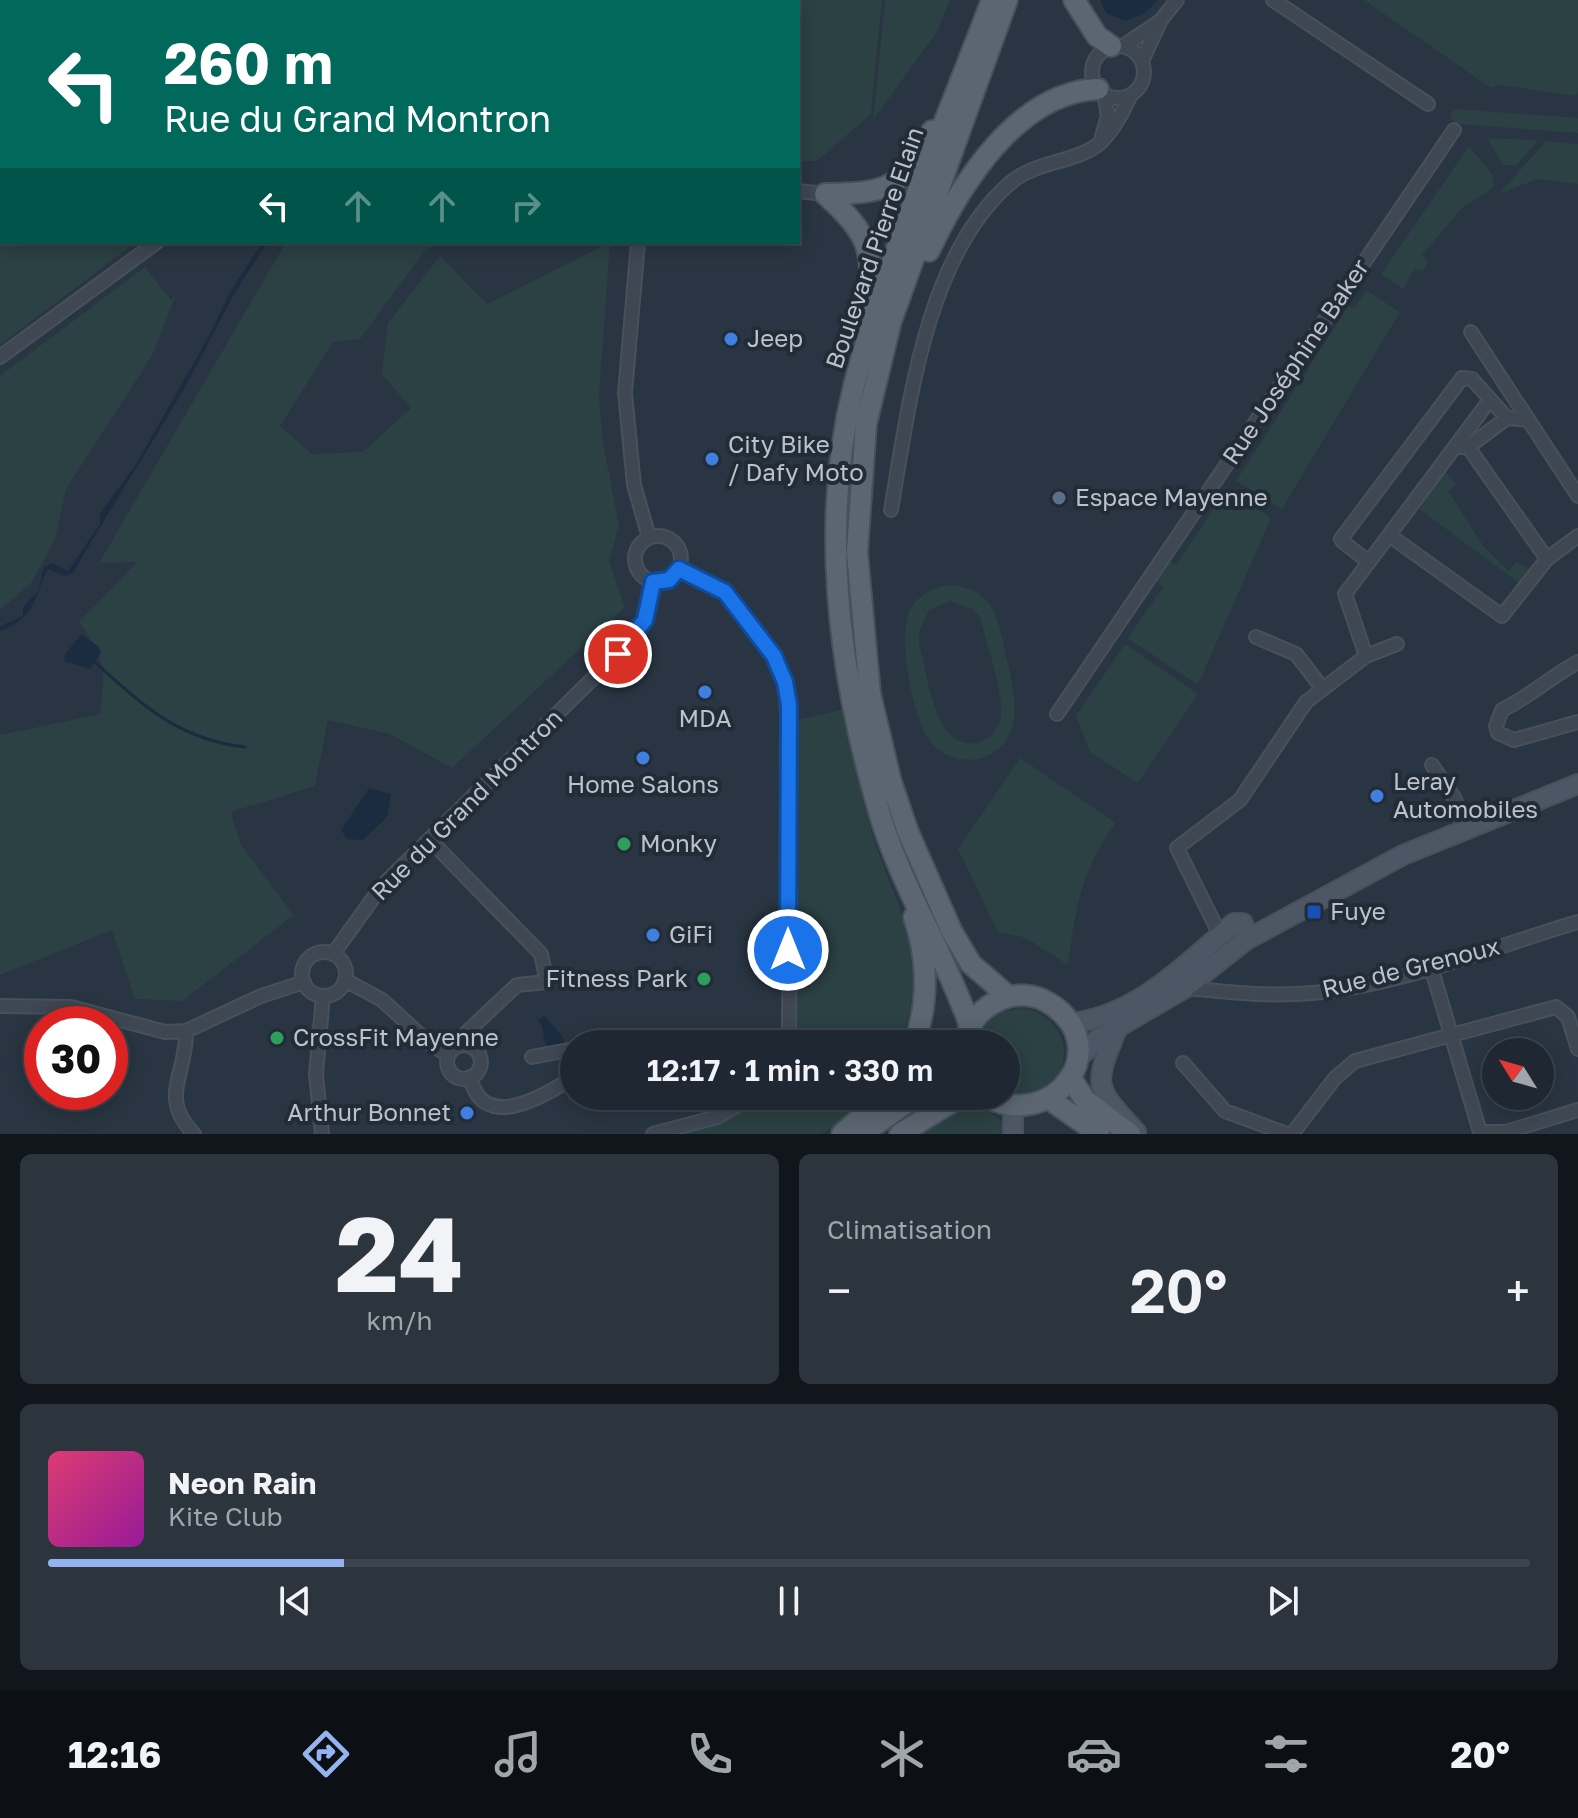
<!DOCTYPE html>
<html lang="fr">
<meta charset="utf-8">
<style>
:root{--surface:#1f2832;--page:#2c343e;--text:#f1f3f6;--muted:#a1a6ac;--line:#3c444d;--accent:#95b2f1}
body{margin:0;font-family:"Golos Text",sans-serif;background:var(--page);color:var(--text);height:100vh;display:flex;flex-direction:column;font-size:30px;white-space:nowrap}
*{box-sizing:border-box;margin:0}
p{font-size:26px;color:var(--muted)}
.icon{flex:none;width:44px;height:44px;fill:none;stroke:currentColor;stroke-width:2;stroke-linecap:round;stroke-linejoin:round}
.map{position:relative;height:1134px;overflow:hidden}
.panel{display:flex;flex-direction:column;gap:20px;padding:20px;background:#11161c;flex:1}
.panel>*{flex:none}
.guide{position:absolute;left:0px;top:0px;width:800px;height:244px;box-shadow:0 4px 20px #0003,0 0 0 2px var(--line);background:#00695c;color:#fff;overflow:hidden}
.needle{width:52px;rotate:307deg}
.controls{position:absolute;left:1482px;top:1038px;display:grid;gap:16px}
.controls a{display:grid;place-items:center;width:72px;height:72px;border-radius:50%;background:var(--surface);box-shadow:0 4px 20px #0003,0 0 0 2px var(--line);font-size:40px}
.speed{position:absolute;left:24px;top:1006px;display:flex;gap:16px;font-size:40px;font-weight:700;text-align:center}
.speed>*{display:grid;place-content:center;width:104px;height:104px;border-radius:50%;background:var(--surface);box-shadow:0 4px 20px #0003,0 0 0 2px var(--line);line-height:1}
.speed .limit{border:12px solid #d22;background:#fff;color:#111}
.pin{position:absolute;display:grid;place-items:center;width:68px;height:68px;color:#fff;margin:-34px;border:4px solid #fff;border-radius:50%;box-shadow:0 2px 8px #0007}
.me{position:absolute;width:88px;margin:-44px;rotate:0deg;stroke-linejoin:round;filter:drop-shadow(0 0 6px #0008)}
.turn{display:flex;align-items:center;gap:28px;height:168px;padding:0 32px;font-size:36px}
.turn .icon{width:104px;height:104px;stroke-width:2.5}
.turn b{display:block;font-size:56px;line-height:68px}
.lanes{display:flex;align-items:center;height:76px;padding:0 32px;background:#0003;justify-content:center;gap:40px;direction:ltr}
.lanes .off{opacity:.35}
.big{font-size:60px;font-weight:600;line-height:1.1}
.panel .card{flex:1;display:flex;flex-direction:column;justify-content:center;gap:12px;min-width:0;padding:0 28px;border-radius:12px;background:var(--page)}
.panel .dial{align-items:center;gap:0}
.dial b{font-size:104px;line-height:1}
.song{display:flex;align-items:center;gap:24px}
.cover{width:96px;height:96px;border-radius:12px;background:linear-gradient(135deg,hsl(340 70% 55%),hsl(300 70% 35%))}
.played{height:8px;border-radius:4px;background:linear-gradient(90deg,var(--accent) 20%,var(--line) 20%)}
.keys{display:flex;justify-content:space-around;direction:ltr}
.heat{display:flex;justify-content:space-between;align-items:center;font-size:44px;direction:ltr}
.panel .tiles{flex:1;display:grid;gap:20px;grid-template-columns:1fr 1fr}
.card:last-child{grid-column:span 2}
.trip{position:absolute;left:560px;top:1030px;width:460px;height:80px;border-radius:40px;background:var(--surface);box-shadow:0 4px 20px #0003,0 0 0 2px var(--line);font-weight:600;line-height:80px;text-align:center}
.tab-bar{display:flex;height:128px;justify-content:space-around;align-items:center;background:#0c1014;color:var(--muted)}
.tab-bar .icon{width:56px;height:56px}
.tab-bar .current{color:var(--accent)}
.tab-bar b{font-size:36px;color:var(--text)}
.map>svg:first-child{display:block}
.green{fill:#2b4143;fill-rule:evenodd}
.water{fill:#1c2c40}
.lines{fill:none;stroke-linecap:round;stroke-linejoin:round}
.stream{stroke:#1c2c40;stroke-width:3}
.street-casing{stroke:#47505b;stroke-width:16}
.secondary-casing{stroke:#47505b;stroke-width:22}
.primary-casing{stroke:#47505b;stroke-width:24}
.street{stroke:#3e4752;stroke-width:12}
.secondary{stroke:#4c5664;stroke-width:18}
.primary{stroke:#5c6672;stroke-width:20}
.route-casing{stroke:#114b97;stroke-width:20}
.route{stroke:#1a73e8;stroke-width:14}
.shop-dot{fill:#3f7fe0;stroke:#222c37;stroke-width:3}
.service-dot{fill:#5c6f8a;stroke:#222c37;stroke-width:3}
.leisure-dot{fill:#2e9e5b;stroke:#222c37;stroke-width:3}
.transit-dot{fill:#1a4fb4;stroke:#222c37;stroke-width:3}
.labels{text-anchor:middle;stroke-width:8;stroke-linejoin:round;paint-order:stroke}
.street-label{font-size:24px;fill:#bbc2cc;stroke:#222c37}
.poi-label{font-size:24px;fill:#bbc2cc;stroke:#222c37;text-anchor:start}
</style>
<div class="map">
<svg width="1578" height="1134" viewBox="0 0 1578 1134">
<rect width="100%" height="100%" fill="#293542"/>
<!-- green -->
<path class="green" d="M0,0H346L2,2V72Z
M441,0H882L871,114L817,161H798V2H438Z
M885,0H950L937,32L873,120Z
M1364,0H1578V93L1575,96L1501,85L1491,88Z
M0,100L2,242H136L0,345Z
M1454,109L1578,118V133L1458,124L1450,118Z
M1487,138L1538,140L1517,165H1503Z
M1546,141L1578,144V184L1537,179L1499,194Z
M1469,146L1493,175V188L1462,208L1422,255L1428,262L1423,271L1415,269L1403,289L1381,274Z
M286,242H439L425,251L360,339L333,342L280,426L312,454L363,452L411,408L382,374L388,323L440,256L487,304L610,242L599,396L603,443L619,525L609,561L625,607L452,768L390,734L328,720L315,786L231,812L240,843L294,915L182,1001L135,999L112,930L0,975V735L100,714C106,669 105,659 79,622L137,562L99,563Z
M145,267L171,300L177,292L152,356L66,489L55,539L32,582L0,610V376Z
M1366,290L1400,312L1282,509L1236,481L1349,305L1354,308Z
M1445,472L1457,484L1448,491L1484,547L1509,571L1516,562L1530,569L1520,584L1418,508Z
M1226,490L1271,518L1198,685L1128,638L1163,587L1154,580L1168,559L1176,565Z
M947,585C964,586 980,590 990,605C999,619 1002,636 1005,652C1014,687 1029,744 981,758C961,764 938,755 927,737C913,714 897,637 909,612C916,596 931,589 947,585ZM950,601L972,609L980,617C986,644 1003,688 1001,715C1000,727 991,739 979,742C935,755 927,672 919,642V632L929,610Z
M1125,644L1198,694L1138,783L1090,752L1076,716Z
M845,709C854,756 862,803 877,848C905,927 931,959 900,1044H793L797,720Z
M1020,758L1116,823C1081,869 1076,909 1068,965L1026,938L998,932L958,849Z
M1025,1008C1087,1025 1071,1102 1008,1095L1006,1044H977C982,1019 1002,1009 1025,1008Z
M760,1096H872L842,1123L820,1134H676L728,1119Z
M960,1107L984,1108L1006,1124V1134H915Z"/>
<!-- water -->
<path class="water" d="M1100,0H1158L1144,14L1125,21L1106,13Z
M263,242H269C231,290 208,349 177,401C142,460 106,515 73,573L65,576L48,569C33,599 36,617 0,631V626L23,616V607L38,591L44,567L52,563L68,571L100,524V513L135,466L210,334L230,292Z
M81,634L98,646L101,653L90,669L64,661L66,653Z
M369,788L391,794L387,817L363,840L347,839L341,830Z
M544,1016L562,1035L565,1045L549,1049C541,1040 546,1029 538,1020Z"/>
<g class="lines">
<!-- stream -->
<path class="stream" d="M96,663C143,706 180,740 245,747"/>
<defs>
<path id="street" d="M1273,0L1428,104
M1092 72a26 26 0 1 1 52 0a26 26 0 1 1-52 0Z
M1123,46L1159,22
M1142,61L1161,20L1177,0
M0,90H2
M1102,136L1108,116L1104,94
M798,191L825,194
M638,242L625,393L634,485L649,537
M1471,332L1578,496
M0,357L157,242
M1489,401L1369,562L1343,542L1341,539L1462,378L1472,379L1507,418L1528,420
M1460,447H1468L1507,418
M1468,447L1547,559
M891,510C909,406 925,258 1009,184C1035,160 1080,163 1102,141C1115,128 1123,111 1131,95
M1389,535L1502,616L1547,559L1578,536
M635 559a23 23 0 1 1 46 0a23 23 0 1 1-46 0Z
M679,569L725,592L774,656L785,682L790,760L789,1044
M1256,637L1296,654L1323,689
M1366,656L1397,644
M1578,662C1550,677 1531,696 1502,710L1496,726L1498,733L1514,740L1578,722
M1057,714L1454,130
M1432,765L1455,799L1464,830
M430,840L541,954L547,982L517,985L467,1032L461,1045
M1220,935L1177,848L1240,800L1306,702L1366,656L1345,594L1369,562
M302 974a22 22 0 1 1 44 0a22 22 0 1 1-44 0Z
M333,954L382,886L634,638L645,620L653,582
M1431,967L1480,1132H1506L1578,1110
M345,980L382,1000L430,1044L448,1055
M1185,988C1228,992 1269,997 1313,993C1400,985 1494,947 1578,922
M0,1006L71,1007L165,1032L186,1031C187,1075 158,1097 194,1134
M186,1031L261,996L304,982
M447 1062a17 17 0 1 1 34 0a17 17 0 1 1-34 0Z
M532,1057L574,1049
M1183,1063L1225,1111L1287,1134
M470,1077C483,1134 544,1096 574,1077
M322,1134L316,1074L323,996
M653,1134L717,1117L753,1096
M1292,1134L1335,1078L1355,1061L1556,1007L1568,1017L1578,1049"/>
<path id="secondary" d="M1070,1023C1136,1017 1187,963 1234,923H1243L1246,940
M1117,1029C1093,1087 1094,1086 1136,1132
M1078,1058L1098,1039L1185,988L1246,940L1403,855L1578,784
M1013,1134V1109"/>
<path id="primary" d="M1007,0L891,321L866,424L857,552L870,694L891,782L908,832L952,932L971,964L1008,996
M1074,0L1097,36L1111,46
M825,194C871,236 875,251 866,313
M825,194C891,193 899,189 932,131
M929,251C960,185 1017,92 1098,89
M914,917C928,958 929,1003 914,1044
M970,1026C945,954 902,888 880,815C840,679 819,526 854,386C888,254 944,127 992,0
M964,1044C968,1023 982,1007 1002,999C1017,993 1035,994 1049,1003C1118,1046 1054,1134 984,1096
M1072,1080L1085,1100L1130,1134
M1052,1101L1099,1134
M842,1134L885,1096
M862,1134L916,1096
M900,1134L957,1099L969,1096"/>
</defs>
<!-- street casing -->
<use href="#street" class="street-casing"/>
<!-- secondary casing -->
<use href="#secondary" class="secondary-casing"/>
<!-- primary casing -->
<use href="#primary" class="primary-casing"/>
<!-- street -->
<use href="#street" class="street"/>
<!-- secondary -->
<use href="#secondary" class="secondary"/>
<!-- primary -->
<use href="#primary" class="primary"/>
</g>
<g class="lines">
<defs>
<path id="route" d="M618,654L645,620L653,582L669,580L679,569L725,592L774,656L785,682L789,705L788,950"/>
</defs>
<!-- route casing -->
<use href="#route" class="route-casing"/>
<!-- route -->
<use href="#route" class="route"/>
</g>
<!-- markers -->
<g class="shop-dot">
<circle cx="731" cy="339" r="8"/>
<circle cx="712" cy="459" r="8"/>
<circle cx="705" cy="692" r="8"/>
<circle cx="643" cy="758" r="8"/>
<circle cx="1377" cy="796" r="8"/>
<circle cx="653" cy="935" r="8"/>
<circle cx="467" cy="1113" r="8"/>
</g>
<circle class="service-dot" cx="1059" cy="498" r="8"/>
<g class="leisure-dot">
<circle cx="624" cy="844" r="8"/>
<circle cx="704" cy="979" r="8"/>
<circle cx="277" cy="1038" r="8"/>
</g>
<rect class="transit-dot" x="1306" y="904" width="16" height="16" rx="4"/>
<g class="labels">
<!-- street labels -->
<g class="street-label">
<text transform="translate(875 248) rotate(-71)" y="8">Boulevard Pierre Elain</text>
<text transform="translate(1296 362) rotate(-56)" y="8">Rue Joséphine Baker</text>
<text transform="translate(467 805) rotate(-45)" y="8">Rue du Grand Montron</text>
<text transform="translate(1411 968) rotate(-14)" y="8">Rue de Grenoux</text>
</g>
<!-- poi labels -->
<g class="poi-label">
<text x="747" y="347">Jeep</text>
<text x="728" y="453">City Bike<tspan x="728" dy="28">/ Dafy Moto</tspan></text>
<text x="1075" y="506">Espace Mayenne</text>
<text x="705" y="727" text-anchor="middle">MDA</text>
<text x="1393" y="790">Leray<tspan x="1393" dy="28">Automobiles</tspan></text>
<text x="643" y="793" text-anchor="middle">Home Salons</text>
<text x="640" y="852">Monky</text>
<text x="1330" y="920">Fuye</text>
<text x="669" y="943">GiFi</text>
<text x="688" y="987" text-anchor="end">Fitness Park</text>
<text x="293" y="1046">CrossFit Mayenne</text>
<text x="451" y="1121" text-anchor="end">Arthur Bonnet</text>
</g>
</g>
</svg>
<div class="controls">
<a><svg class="needle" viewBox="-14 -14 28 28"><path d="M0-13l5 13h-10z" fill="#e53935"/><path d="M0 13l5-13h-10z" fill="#a1a6ac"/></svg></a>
</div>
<div class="speed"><div class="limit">30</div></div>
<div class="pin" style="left:618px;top:654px;background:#d93025"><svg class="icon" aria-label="arrive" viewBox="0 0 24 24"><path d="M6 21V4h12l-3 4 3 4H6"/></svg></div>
<svg class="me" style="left:788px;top:950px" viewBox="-20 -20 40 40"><circle r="17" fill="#1a73e8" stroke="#fff" stroke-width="3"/><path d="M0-11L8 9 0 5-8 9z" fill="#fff"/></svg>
<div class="trip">12:17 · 1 min · 330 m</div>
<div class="guide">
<div class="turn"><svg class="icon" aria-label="left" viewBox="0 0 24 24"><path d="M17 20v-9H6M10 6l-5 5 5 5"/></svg><div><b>260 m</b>Rue du Grand Montron</div></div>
<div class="lanes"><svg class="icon" aria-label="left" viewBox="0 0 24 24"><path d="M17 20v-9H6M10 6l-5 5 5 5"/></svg><svg class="icon off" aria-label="ahead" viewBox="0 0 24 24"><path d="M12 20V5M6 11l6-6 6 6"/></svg><svg class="icon off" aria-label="ahead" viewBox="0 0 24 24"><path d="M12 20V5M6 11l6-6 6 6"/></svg><svg class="icon off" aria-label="right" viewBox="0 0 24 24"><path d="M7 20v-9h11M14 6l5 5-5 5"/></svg></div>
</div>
</div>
<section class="panel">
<div class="tiles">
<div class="card dial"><b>24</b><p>km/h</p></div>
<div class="card"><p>Climatisation</p>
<div class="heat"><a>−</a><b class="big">20°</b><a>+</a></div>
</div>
<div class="card">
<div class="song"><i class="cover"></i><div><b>Neon Rain</b><p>Kite Club</p></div></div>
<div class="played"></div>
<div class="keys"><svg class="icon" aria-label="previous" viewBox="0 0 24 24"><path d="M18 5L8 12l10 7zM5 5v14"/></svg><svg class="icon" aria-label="pause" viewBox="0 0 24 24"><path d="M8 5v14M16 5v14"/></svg><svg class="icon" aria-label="next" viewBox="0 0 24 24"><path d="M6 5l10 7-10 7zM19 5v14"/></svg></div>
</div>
</div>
</section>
<nav class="tab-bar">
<b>12:16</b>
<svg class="icon current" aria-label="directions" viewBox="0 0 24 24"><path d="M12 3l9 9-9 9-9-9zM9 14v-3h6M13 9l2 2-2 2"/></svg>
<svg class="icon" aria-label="music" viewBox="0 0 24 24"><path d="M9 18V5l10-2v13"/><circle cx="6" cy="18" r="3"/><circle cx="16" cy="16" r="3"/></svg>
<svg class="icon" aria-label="phone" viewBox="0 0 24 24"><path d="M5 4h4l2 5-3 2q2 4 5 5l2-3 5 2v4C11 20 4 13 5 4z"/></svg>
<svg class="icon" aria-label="climate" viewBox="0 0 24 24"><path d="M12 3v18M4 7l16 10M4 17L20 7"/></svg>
<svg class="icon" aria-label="car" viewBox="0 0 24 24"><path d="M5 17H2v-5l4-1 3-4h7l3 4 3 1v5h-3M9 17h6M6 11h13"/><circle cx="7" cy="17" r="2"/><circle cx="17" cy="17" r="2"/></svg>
<svg class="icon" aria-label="filters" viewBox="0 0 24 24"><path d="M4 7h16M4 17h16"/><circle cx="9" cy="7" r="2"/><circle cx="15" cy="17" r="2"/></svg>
<b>20°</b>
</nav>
